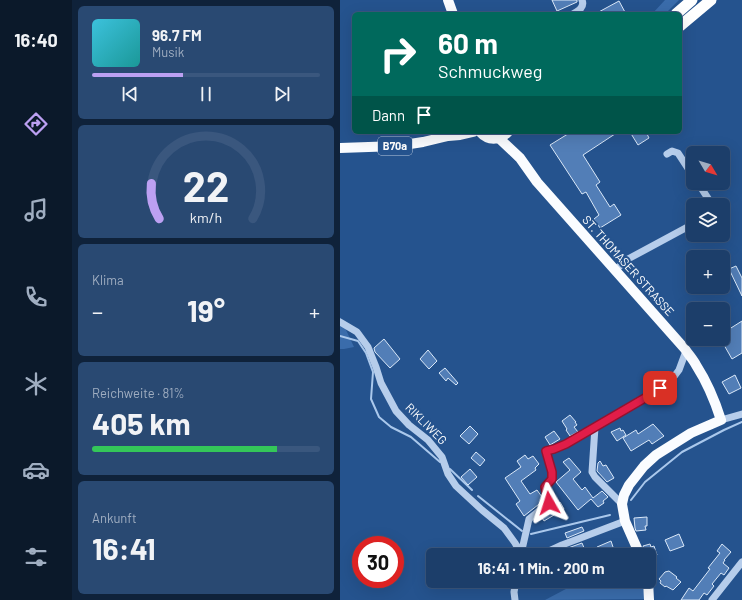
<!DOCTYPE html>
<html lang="de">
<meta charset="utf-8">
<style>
:root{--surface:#1c3e6a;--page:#294972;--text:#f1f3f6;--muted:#a0aec1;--line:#3a577e;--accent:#bca0f2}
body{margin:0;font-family:Barlow,sans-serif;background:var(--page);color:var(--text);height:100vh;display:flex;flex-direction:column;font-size:15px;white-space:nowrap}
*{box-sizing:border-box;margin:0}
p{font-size:13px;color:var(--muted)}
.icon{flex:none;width:22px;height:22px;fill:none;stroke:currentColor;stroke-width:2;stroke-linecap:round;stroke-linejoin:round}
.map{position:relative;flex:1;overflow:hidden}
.drawer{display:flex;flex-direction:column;gap:6px;padding:6px;background:#0f223a;width:268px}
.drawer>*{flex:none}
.guide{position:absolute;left:12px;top:12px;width:330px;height:122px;border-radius:6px;box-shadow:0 4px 16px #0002,0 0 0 1px var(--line);background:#00695c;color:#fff;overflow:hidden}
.needle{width:26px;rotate:128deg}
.fabs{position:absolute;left:346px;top:146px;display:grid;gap:8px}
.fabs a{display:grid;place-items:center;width:44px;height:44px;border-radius:6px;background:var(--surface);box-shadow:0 4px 16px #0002,0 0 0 1px var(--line);font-size:20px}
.speed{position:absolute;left:12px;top:536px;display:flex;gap:8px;font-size:20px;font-weight:700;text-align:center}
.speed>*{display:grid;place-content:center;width:52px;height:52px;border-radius:50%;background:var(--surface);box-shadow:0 4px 16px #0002,0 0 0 1px var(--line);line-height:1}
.speed .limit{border:6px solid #d22;background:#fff;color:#111}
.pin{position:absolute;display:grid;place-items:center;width:34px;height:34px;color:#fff;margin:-17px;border-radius:8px;box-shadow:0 2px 6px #0006}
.me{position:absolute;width:44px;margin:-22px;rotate:354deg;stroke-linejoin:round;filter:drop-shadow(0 0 3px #0008)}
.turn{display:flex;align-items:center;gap:14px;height:84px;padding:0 20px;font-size:18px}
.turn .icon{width:52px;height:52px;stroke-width:2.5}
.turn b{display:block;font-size:28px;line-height:34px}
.then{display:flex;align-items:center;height:38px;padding:0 20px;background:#0003;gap:8px;font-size:15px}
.big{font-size:30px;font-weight:700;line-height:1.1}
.drawer .card{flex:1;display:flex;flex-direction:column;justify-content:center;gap:6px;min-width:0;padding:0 14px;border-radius:6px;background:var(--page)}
.drawer .dial{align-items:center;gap:0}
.dial svg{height:104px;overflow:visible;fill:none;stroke:var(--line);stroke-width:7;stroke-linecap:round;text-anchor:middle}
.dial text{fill:var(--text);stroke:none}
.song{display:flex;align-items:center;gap:12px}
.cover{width:48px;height:48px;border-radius:6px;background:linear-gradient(135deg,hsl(190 70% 55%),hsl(180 70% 35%))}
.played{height:4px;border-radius:2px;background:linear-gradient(90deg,var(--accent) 40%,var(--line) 40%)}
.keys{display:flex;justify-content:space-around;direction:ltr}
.heat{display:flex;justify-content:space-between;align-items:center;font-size:22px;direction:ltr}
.charge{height:6px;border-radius:3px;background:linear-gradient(90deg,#34c759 81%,var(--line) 0)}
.trip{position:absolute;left:86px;top:548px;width:230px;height:40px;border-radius:6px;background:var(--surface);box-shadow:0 4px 16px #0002,0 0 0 1px var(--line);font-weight:700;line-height:40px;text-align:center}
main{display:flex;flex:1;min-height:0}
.tabs{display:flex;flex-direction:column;width:72px;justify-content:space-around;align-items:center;background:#0b192a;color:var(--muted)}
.tabs .icon{width:28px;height:28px}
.tabs .on{color:var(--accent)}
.tabs b{font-size:18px;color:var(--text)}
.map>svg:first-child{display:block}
.green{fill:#3a6cab}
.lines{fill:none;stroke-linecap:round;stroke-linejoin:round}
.stream{stroke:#aac8ec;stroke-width:2}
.building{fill:#527eb7;stroke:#dae8f8}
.minor{stroke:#b6cdeb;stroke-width:7}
.major{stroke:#fafcff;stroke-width:10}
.highway{stroke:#fff;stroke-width:11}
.route-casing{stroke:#92132f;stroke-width:10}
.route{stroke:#e11d48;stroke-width:7}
.labels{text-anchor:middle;stroke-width:4;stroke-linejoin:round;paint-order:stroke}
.shield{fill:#25538e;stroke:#becbdd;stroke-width:1}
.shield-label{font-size:11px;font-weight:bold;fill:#fff}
.street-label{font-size:12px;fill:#fff;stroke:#25538e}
</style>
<main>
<nav class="tabs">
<b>16:40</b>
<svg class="icon on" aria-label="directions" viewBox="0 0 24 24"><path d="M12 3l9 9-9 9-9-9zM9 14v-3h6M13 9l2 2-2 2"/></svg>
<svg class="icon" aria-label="music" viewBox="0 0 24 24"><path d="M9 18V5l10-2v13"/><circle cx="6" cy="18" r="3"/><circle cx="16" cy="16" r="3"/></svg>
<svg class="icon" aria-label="phone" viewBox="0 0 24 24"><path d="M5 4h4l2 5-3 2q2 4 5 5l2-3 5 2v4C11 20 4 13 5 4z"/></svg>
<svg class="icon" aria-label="climate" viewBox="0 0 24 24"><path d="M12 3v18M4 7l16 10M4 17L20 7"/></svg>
<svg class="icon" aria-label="car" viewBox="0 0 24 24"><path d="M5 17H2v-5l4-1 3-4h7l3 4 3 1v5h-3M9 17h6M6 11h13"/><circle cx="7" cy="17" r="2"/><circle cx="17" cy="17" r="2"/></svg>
<svg class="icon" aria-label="filters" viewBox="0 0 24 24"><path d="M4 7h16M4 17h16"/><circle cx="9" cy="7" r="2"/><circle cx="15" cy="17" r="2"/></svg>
</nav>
<section class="drawer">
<div class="card">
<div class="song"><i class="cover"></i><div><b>96.7 FM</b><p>Musik</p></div></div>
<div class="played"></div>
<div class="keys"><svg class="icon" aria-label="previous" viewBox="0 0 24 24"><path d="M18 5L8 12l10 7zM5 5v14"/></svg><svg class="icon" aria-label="pause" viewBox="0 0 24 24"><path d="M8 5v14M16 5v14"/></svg><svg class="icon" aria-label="next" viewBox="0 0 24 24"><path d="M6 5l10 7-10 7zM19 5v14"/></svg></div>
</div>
<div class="card dial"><svg viewBox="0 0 100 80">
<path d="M14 69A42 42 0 1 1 86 69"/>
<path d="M14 69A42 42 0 0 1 8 42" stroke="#bca0f2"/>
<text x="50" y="56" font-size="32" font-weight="700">22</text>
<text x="50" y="72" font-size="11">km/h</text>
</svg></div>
<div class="card"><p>Klima</p>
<div class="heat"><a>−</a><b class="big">19°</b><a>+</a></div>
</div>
<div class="card"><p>Reichweite · 81%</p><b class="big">405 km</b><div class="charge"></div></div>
<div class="card"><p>Ankunft</p><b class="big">16:41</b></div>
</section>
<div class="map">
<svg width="402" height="600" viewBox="0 0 402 600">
<rect width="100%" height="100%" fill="#25538e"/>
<!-- green -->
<path class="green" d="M325,0H339L325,14H312Z
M0,317L14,347L4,349H0Z
M241,581H258L271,587L284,581H302L305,599L205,600Z"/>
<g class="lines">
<!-- stream -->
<path class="stream" d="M0,336L18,341L26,353L33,372L31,399L39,417L51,427L71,437L100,462
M110,469L132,490
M138,496L182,531
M291,500L305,482L342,452L384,430L402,422
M191,534L270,515"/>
</g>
<!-- building -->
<path class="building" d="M212,0H237V2L217,11Z
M279,1L286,14H255Z
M231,132H278L243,155L260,182L256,185L270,207L274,204L281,215L260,228L254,219L259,215L246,192L242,194L210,145Z
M290,132H306L309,138L298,145Z
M396,266L402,278V296L389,269Z
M402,321V353L392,359L384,345L389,342L383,333Z
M44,339L60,359L50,368L35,352L34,348Z
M88,350L97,361L89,369L80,359Z
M105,368L118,383L116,385L108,378L106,381L99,373Z
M395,375L401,388L389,394L382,382Z
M230,415L236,422H235L237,425L234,427L238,432L230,436L226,430L227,429L222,421Z
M313,424L324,436L312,444L309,440L291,451L283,438L296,430L298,434Z
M130,426L138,434L129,444L120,436Z
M280,428L281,431L283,430L286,435L277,441L271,432Z
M214,431L220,439L210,445L205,437Z
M136,452L145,460L140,466L131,458Z
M185,455L188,459L193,456L199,464L195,468L196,470L181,481L190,494L197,490L202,497L203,501L184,516L176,504L180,501L165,478L181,467L177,461Z
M229,458L241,472L233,479L242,490L245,487L253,498L262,491L268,497L263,501L264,503L258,507L251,499L238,510L216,482L230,470L223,462Z
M260,461L263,466L266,465L274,478L267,482L257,471L258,463Z
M130,469L137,477L128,485L121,477Z
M220,502L224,509L204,521L201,516L212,507Z
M307,517V526H305L306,530L296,531L295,528L294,518Z
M242,527L244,531L227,538L225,533Z
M339,534L344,546L330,551L325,540Z
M271,541L275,553L270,555H260L257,547Z
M242,543L247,555H230L228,548Z
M310,544L311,547L314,546L317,555L315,557L316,559L309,562V555H306L303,546Z
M382,544L391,552L384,560H385L383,563L389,568L384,575L381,573L372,584L374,586L367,595L364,593L359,600H341L349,588L353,591L370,569L368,568L380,553L377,551Z
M329,571L337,577L336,578L341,582L333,590L326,586L325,587L320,583L321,581L319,579L325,572Z"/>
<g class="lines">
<!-- minor -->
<path class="minor" d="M233,14C239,11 245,7 242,0
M327,154L332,151L338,153L353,176
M358,183L371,203L370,205
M275,270L288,259L353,224
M0,322L17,332L28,347L36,367L41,383L56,411L69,425L88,440L102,457L108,474L116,486L142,510L164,528L175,543L179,550L180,555
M381,420L402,414
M255,427L252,472L255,477L282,504
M181,554L189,519L209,503L205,487L212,479V472L206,451L214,449L227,444L310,395L330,382L339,370L346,351
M193,555L209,551L222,545L285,521
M175,600L174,592L176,581
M372,600L402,562"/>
<!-- major -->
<path class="major" d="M108,0L113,14
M140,132C148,141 159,141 168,132
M158,138L161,140L180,158L197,182L345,349C348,354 353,359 356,365C367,382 375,401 381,420L351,433L316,455L304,466L289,485L284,495L282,504L285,521L300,555
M0,148L57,146L83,142L108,136L120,135L133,132
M308,581L309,600"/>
<!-- highway -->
<path class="highway" d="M336,14L352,0
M340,26L371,0"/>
</g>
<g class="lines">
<defs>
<path id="route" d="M209,503L205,487L212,479V472L206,451L214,449L226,444L310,395L320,388"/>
</defs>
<!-- route casing -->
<use href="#route" class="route-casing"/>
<!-- route -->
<use href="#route" class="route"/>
</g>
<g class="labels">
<!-- shield labels -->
<rect class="shield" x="38" y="137" width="34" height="18" rx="3"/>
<g class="shield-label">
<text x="55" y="150">B70a</text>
</g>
<!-- street labels -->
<g class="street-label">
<text transform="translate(288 266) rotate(48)" y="4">ST. THOMASER STRASSE</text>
<text transform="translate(86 424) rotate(45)" y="4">RIKLIWEG</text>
</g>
</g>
</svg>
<div class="fabs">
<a><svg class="needle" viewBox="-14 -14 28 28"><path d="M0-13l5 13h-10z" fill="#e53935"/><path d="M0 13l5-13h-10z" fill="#a0aec1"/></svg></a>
<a><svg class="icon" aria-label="layers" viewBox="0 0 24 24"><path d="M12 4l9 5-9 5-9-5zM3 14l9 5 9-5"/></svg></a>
<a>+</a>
<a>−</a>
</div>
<div class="speed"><div class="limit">30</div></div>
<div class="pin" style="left:320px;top:388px;background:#d93025"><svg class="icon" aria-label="arrive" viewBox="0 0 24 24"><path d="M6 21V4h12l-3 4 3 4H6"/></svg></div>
<svg class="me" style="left:209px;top:503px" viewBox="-20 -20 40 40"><path d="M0-17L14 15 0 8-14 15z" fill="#e11d48" stroke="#fff" stroke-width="4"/></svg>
<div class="trip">16:41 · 1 Min. · 200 m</div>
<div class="guide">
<div class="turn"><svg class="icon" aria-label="right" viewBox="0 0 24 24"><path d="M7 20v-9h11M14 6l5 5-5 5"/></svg><div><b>60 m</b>Schmuckweg</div></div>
<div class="then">Dann<svg class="icon" aria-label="arrive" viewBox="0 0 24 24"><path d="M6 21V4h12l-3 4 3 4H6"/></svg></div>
</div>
</div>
</main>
